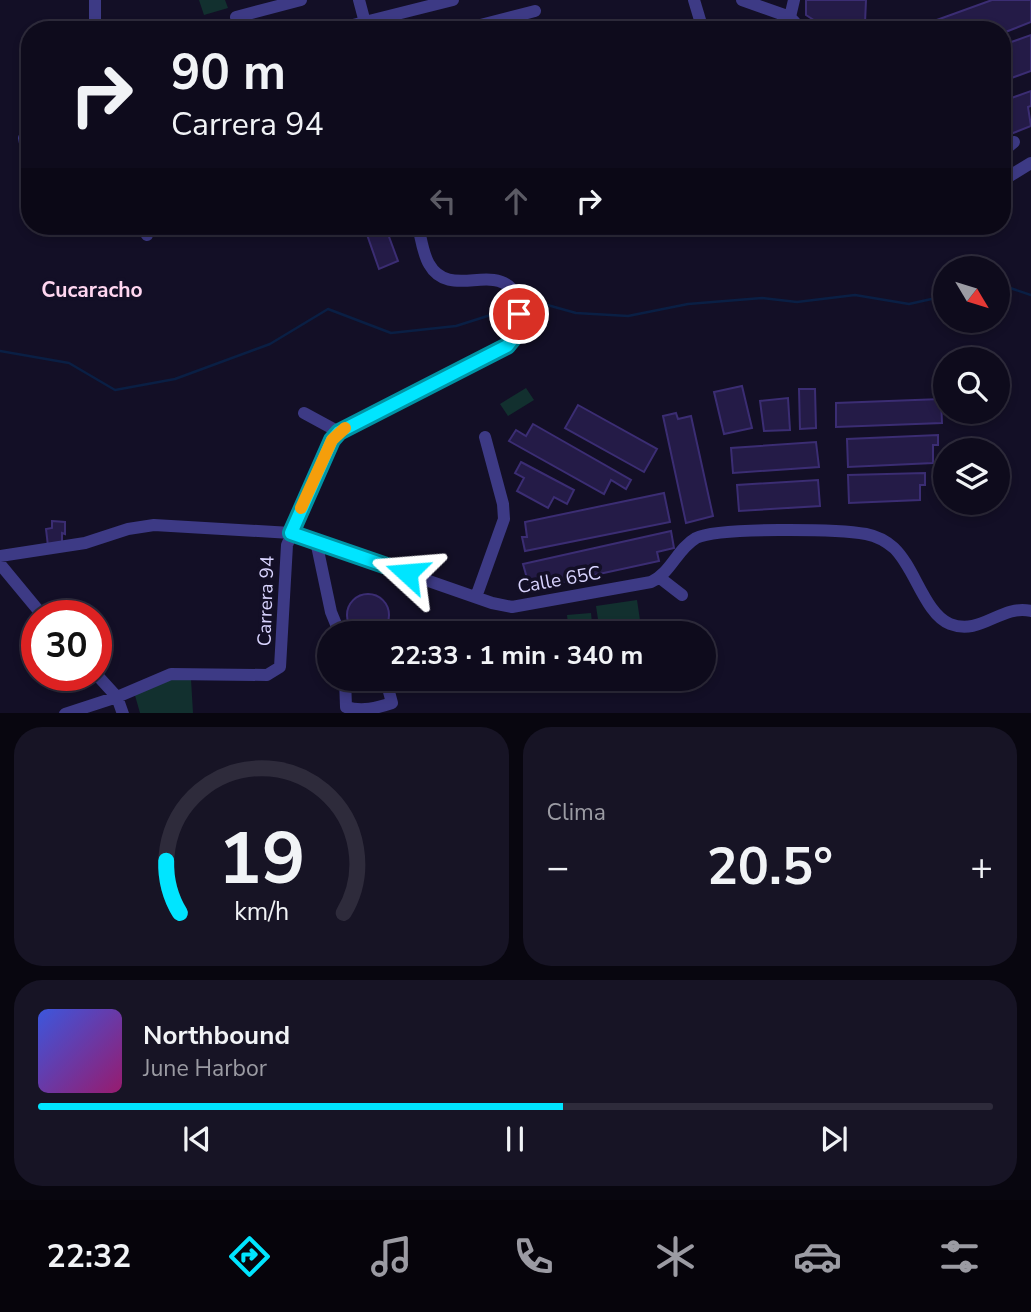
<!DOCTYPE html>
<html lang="es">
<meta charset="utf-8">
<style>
:root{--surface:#0e0b1c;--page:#171425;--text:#f1f3f6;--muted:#9b9ba3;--line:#2e2b3b;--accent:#00e5ff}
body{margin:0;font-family:"Nunito Sans",sans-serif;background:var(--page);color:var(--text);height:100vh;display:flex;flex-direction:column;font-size:26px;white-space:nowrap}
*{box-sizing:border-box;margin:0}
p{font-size:23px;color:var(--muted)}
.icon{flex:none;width:38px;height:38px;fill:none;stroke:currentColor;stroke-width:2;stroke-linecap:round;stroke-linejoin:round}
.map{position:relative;height:713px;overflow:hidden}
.panel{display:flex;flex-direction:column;gap:14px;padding:14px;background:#08060f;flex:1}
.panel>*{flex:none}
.guide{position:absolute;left:21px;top:21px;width:990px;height:214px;border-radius:28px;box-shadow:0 4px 10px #0003,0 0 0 2px var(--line);background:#0e0b1c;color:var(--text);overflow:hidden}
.needle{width:46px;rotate:128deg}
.buttons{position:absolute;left:933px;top:256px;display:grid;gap:14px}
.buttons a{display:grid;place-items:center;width:77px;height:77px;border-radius:50%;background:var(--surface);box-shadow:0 4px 10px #0003,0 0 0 2px var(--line);font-size:35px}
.speed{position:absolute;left:21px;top:600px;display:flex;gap:14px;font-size:35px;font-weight:700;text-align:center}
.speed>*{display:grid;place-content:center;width:91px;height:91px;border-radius:50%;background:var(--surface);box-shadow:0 4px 10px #0003,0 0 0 2px var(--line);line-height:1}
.speed .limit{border:10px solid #d22;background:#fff;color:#111}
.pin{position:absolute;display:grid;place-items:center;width:60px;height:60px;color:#fff;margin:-30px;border:4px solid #fff;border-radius:50%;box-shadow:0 2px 7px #0007}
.me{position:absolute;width:77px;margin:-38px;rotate:289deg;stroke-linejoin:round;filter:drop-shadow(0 0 5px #0008)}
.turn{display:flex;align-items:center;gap:24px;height:147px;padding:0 35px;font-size:32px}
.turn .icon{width:91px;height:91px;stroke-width:2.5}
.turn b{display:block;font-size:49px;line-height:60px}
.lanes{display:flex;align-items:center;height:66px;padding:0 35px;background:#0003;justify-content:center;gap:35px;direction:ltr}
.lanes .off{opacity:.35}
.big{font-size:52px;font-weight:700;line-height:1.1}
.panel .tile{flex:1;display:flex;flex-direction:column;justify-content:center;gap:10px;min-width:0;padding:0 24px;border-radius:28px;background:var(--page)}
.panel .dial{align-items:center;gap:0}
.dial svg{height:182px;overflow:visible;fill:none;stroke:var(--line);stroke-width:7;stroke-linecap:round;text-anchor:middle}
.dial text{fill:var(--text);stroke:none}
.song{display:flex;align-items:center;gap:21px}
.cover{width:84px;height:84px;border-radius:10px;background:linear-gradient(135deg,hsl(230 70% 55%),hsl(320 70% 35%))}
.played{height:7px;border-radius:4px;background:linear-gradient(90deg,var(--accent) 55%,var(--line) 55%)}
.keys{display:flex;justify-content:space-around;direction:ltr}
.heat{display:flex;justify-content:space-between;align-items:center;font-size:38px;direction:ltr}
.panel .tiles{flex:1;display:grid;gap:14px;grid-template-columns:1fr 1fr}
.tile:last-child{grid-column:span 2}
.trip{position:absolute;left:317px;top:621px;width:399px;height:70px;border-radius:35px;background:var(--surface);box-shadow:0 4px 10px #0003,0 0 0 2px var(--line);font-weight:700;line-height:70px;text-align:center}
.tab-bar{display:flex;height:112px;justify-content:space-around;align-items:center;background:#06040b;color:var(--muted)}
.tab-bar .icon{width:49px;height:49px}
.tab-bar .on{color:var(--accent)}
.tab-bar b{font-size:32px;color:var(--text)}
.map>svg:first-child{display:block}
.green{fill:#12302f}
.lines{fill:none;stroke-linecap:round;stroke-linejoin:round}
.stream{stroke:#0a1f44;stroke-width:2.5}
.building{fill:#241b47;stroke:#3b2d73;stroke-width:2}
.minor{stroke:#3d3a85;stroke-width:12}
.route-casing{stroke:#0095a6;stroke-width:18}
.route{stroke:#00e5ff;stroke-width:12}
.slow{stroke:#f59e0b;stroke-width:12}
.labels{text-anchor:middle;stroke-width:7;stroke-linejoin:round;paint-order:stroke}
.street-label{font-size:19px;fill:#d9d4ff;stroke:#130f26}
.neighbourhood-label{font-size:21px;font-weight:bold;fill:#ffd6f0;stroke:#130f26}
</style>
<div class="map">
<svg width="1031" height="714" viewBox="0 0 1031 714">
<rect width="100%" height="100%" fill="#130f26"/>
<!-- green -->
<path class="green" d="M199,0H225L228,8L204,15Z
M526,388L534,400L508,416L500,404Z
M637,600L641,627L600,633L596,606Z
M591,613L593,633H569L567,615Z
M191,679L193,713H140L134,692L161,680Z"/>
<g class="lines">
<!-- stream -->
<path class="stream" d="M998,284L1031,295
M522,305L533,301L576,313L628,316L688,304L762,298L797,302L855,295L909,304L945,296
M0,351L69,363L115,390L175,379L270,344L328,309L391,333L456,326L516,307"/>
</g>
<!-- building -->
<path class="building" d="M806,0H866L865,23L820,24L806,15Z
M992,0H1031V22L1003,33V30H909Z
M1031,35V71L1003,81V45Z
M1031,91V106L1028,107L1031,126L1003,137V101Z
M364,226H385L398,261L379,269Z
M742,386L752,428L724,434L714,392Z
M799,389H815L816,428L800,429Z
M788,398L790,430L764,431L760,401Z
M941,399L942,423L836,427V403Z
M578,405L657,449L644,472L565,428Z
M676,413L678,419L691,416L713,516L686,523L663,416Z
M533,424L631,480L626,489L611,480L604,494L509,441L516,430L526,436Z
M938,435V445H933V463L848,467L847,439Z
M816,442L819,467L733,473L731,448Z
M521,462L574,490L567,504L554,497L548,508L517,491L524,478L515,473Z
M925,473V485H920V500L849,503L848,475Z
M818,480L820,506L739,511L737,485Z
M664,493L670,522L525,551L522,537H527L525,522Z
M52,521L65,522V534L62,533V543L48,546L46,529L52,528Z
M671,531L674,548L657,552L659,561L530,589L523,564Z
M347 615a21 21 0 1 1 42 0a21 21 0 1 1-42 0Z"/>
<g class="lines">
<!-- minor -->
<path class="minor" d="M359,0L367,30
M694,0L703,30
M742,0L790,17L802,30
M236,17L301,0
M790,17L794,0
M95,30V0
M333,30L453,0
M461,30L535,11
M30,128L24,138L30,170
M1003,151L1014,142
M1003,180L1031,163
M142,226L147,235
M304,413L339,432
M316,541L331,612L340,634
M0,556L85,543L128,529L154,525L291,533L492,603L512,607L651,582C671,573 677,549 696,538C718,527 838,529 866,534C876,536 886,541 894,548C915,568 925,614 950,624C981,636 1001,604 1031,611
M0,564L43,616
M660,578L682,595
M476,597L504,519L503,504L485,437
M96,674L117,697L123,714
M345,679L346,707C362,712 377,708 392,703L388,688
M65,714L117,697L171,674L267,675L280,667L287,545L332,440L351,425L497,353C519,339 527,311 511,288C489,266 448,298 429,264C423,254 421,238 418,226"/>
</g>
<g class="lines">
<defs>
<path id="route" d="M407,573L291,533L332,440L339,432L507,346L516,335L519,314"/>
</defs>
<!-- route casing -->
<use href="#route" class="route-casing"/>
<!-- route -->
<use href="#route" class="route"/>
<!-- slow -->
<path class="slow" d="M301,508L332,440L345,428"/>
</g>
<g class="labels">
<!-- street labels -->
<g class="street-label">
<text transform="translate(559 579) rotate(-10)" y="7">Calle 65C</text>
<text transform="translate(265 601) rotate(-88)" y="7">Carrera 94</text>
</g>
<!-- neighbourhood labels -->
<g class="neighbourhood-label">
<text x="92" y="297">Cucaracho</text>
</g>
</g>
</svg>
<div class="buttons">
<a><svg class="needle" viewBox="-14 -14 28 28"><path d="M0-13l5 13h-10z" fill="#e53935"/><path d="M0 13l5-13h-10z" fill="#9b9ba3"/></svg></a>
<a><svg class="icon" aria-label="search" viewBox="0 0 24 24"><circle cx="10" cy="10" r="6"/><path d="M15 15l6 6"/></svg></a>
<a><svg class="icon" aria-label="layers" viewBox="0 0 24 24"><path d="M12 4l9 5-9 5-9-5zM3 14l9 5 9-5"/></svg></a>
</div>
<div class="speed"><div class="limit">30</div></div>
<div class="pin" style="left:519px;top:314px;background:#d93025"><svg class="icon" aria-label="arrive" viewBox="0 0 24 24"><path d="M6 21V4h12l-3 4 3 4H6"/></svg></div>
<svg class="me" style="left:407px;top:573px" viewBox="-20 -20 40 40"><path d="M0-17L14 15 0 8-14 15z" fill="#00e5ff" stroke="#fff" stroke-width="4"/></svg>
<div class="trip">22:33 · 1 min · 340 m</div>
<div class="guide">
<div class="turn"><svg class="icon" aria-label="right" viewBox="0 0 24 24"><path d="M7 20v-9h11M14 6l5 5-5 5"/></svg><div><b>90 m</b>Carrera 94</div></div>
<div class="lanes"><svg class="icon off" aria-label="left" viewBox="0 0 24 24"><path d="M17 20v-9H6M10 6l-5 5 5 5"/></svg><svg class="icon off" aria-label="ahead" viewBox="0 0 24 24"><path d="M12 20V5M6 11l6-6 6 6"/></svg><svg class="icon" aria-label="right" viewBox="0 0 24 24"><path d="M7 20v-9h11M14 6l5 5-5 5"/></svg></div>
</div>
</div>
<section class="panel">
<div class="tiles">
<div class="tile dial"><svg viewBox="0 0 100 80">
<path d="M14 69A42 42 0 1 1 86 69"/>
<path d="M14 69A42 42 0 0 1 8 46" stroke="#00e5ff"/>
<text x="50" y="56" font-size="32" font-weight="700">19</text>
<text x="50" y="72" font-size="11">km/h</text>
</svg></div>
<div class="tile"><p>Clima</p>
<div class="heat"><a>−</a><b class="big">20.5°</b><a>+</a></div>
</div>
<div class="tile">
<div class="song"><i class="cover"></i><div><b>Northbound</b><p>June Harbor</p></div></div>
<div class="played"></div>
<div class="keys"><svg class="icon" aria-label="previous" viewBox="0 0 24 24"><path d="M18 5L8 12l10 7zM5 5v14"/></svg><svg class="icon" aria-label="pause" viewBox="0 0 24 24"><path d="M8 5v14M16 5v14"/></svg><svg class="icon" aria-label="next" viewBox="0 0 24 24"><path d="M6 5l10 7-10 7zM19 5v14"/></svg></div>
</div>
</div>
</section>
<nav class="tab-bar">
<b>22:32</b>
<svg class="icon on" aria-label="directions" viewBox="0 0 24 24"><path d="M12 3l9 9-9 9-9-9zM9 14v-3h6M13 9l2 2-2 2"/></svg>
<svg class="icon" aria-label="music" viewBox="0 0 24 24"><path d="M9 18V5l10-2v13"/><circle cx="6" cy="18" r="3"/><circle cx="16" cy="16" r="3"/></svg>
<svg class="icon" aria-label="phone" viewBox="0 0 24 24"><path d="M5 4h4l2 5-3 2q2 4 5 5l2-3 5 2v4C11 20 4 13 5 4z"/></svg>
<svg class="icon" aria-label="climate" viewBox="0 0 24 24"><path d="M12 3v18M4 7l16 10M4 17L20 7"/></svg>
<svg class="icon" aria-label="car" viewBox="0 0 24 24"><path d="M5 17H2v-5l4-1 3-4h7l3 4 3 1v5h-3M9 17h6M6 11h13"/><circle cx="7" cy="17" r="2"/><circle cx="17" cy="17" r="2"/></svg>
<svg class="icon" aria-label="filters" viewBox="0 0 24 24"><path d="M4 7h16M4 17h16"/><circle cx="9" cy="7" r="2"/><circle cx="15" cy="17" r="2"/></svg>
</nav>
